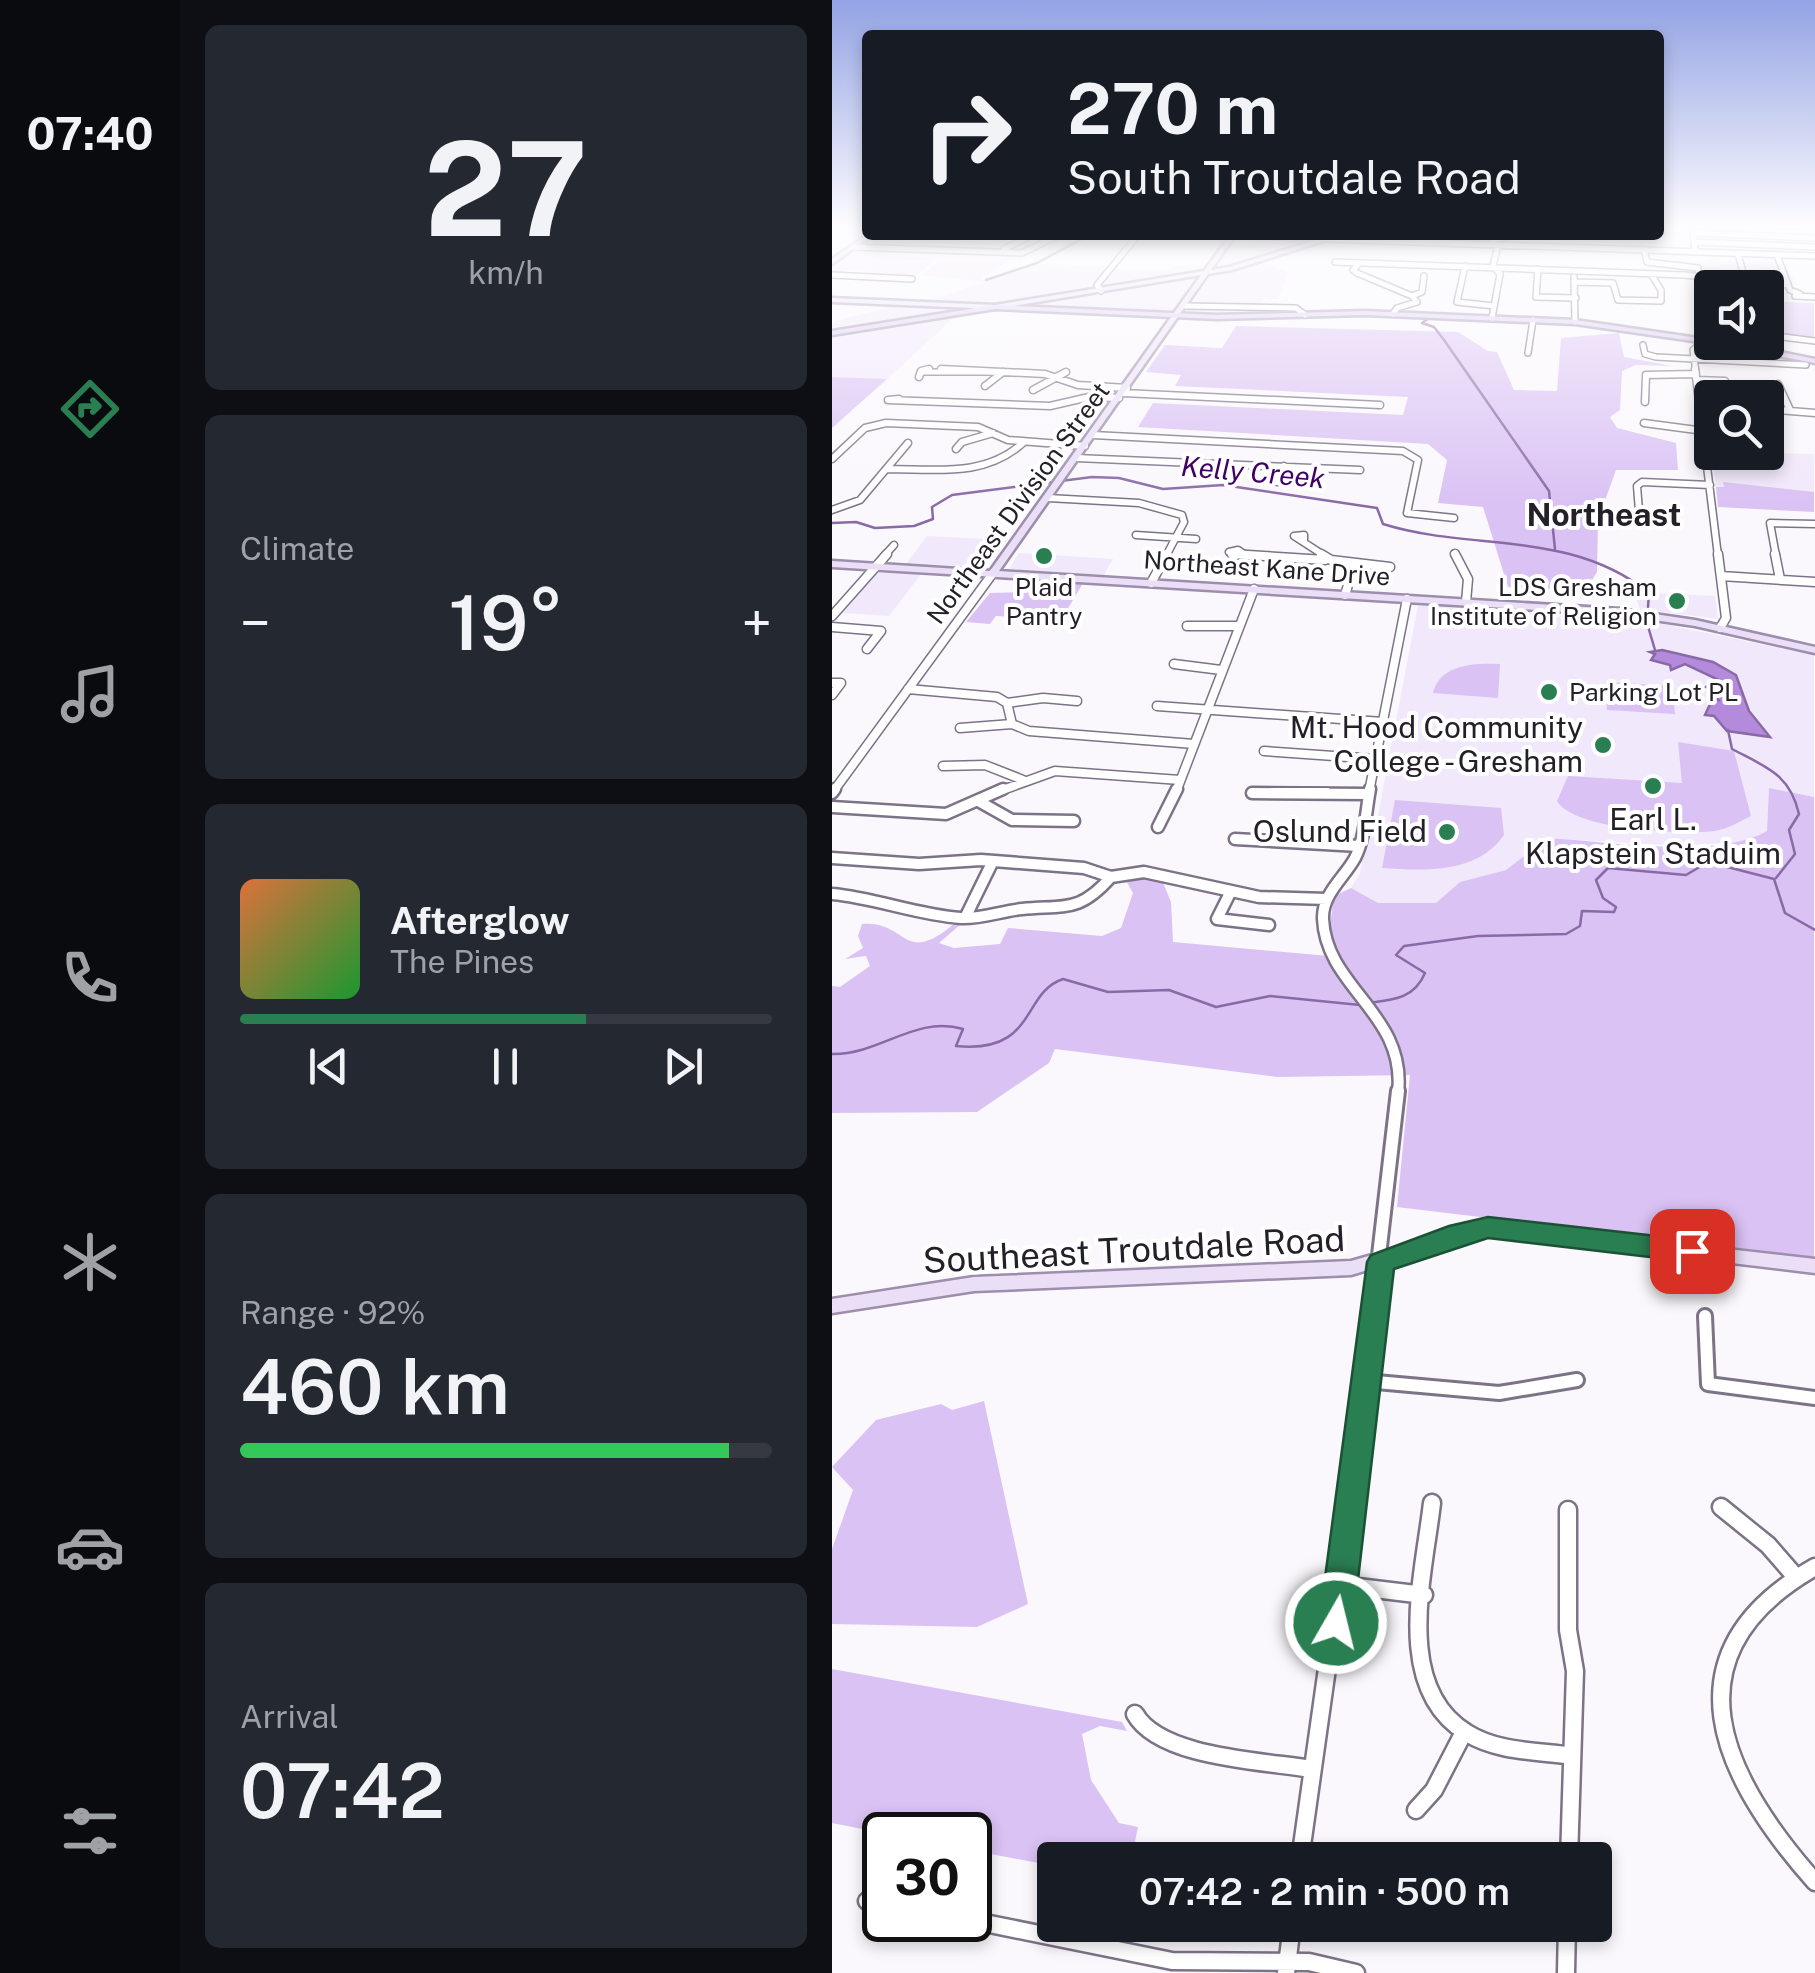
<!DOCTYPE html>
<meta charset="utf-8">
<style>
:root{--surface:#171b24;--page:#242831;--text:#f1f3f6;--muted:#9ea1a6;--line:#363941;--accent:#297e52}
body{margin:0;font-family:"Public Sans",sans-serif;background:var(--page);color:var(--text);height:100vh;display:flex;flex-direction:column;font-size:38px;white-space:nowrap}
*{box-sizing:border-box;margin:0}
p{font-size:32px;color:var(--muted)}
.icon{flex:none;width:55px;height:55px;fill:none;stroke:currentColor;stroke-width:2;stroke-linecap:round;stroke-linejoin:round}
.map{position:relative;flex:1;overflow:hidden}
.drawer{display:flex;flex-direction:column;gap:25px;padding:25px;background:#0d0f14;width:652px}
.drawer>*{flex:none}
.guide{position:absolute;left:30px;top:30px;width:802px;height:210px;border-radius:10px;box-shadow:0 5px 15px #0003;background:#171b24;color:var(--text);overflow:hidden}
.controls{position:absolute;left:862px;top:270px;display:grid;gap:20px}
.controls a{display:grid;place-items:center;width:90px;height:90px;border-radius:10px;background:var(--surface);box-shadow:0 5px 15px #0003;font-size:50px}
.speed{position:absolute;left:30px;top:1812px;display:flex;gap:20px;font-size:50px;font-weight:700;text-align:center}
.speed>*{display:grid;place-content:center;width:130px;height:130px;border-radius:50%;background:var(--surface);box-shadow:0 5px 15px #0003;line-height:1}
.speed .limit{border:5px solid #111;border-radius:15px;background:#fff;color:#111}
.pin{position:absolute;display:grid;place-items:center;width:85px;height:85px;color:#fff;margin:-42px;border-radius:20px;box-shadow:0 5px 15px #0006}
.me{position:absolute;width:110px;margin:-55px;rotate:8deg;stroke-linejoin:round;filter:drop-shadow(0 0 8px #0008)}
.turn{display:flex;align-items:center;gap:35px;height:210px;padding:0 40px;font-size:45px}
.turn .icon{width:130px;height:130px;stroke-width:2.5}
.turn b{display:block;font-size:70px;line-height:85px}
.big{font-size:75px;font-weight:600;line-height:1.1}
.drawer .card{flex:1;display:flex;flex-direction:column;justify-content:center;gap:15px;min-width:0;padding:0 35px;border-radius:15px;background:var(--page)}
.drawer .dial{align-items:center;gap:0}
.dial b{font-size:130px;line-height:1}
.song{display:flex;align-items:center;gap:30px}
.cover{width:120px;height:120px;border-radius:15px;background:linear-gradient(135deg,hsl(20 70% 55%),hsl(130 70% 35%))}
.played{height:10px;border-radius:5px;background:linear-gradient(90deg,var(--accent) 65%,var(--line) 65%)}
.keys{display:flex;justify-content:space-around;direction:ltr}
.heat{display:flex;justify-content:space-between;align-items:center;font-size:55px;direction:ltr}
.charge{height:15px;border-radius:8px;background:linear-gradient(90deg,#34c759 92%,var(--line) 0)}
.trip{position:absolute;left:205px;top:1842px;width:575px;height:100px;border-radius:10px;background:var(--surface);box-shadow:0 5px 15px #0003;font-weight:600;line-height:100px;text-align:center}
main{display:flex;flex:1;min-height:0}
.tabs{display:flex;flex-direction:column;width:180px;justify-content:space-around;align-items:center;background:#090b0e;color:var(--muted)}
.tabs .icon{width:70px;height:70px}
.tabs .selected{color:var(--accent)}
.tabs b{font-size:45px;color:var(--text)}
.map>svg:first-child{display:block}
.built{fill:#f1e8fb}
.green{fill:#dac2f4}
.water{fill:#b48add;stroke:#896aa7;stroke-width:2.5}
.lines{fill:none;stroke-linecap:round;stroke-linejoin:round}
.stream{stroke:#896aa7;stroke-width:2.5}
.minor-far5-casing{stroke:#7c7387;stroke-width:8}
.minor-far4-casing{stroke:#7c7387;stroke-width:9}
.minor-far3-casing{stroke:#7c7387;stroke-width:11}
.minor-far2-casing{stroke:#7c7387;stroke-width:15}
.minor-far1-casing{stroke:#7c7387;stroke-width:18}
.minor-casing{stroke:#7c7387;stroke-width:21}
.major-casing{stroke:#9c8eac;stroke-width:5}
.highway-casing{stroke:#9c8eac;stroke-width:5}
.minor-far5{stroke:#fff;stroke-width:5}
.minor-far4{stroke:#fff;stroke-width:6}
.minor-far3{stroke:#fff;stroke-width:8}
.minor-far2{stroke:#fff;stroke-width:10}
.minor-far1{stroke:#fff;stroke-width:12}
.minor{stroke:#fff;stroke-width:16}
.major{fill:#ebdff7;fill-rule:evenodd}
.highway{fill:#ddcaf2;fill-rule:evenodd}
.tram{stroke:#737077;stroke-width:2.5}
.route{fill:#297e52;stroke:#1b5235;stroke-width:2.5}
.poi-dot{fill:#297e52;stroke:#fff;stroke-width:4}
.labels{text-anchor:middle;stroke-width:8;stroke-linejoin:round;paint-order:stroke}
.far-street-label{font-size:25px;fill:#242029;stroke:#fff}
.far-poi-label{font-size:25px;fill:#242029;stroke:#fff}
.far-water-label{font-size:28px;font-style:italic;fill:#400066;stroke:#fff}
.poi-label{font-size:30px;fill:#242029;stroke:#fff;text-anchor:end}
.far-district-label{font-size:32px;font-weight:bold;fill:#242029;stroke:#fff}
.near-street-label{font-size:35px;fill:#242029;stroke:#fff}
</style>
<main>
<nav class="tabs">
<b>07:40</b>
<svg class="icon selected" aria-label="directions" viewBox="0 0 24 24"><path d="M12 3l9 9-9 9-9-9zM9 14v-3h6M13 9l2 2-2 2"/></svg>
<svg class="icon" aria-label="music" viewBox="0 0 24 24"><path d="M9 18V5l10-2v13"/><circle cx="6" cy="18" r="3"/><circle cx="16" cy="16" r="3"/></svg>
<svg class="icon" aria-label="phone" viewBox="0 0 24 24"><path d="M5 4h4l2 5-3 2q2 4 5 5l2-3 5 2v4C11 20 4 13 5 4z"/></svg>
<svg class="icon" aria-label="climate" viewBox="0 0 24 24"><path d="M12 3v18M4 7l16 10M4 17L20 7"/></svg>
<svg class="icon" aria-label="car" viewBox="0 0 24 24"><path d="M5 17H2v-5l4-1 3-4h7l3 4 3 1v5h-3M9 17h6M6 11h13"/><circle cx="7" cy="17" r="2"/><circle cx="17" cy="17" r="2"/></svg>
<svg class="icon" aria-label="filters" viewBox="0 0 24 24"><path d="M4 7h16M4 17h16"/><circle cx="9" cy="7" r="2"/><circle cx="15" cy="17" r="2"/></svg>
</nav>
<section class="drawer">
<div class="card dial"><b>27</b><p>km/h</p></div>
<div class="card"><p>Climate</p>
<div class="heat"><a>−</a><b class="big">19°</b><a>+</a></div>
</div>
<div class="card">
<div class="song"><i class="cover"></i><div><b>Afterglow</b><p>The Pines</p></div></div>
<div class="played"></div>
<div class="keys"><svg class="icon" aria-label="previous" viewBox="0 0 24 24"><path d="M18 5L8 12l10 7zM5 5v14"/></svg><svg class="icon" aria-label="pause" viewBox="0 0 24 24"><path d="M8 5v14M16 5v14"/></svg><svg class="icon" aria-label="next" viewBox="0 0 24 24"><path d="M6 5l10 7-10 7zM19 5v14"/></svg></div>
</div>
<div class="card"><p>Range · 92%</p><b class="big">460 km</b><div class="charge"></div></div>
<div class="card"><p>Arrival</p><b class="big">07:42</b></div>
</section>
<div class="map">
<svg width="983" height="1973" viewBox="0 0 983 1973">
<rect width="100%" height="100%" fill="#faf8fc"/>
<!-- built -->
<path class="built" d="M430,238L484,240H486L411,264L385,266L397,245L424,246Z
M27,248L56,249L49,256L106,258L83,277L32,275L36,271L19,270L0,274V267Z
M108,260L177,262L148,278L156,281L208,264L277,266L257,291L160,305L92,302L153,282L89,275Z
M433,263L457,273L446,299H431L426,306L438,308L434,315L354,313L378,276Z
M345,265L371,266L367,273L268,286L282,269L334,270Z
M362,278L342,313L196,306L200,304Z
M65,305L117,308L119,312L0,330V322Z
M124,316L55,379L0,377V335Z
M879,449L880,452L982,454V492L884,487Z
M95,536L175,540L153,567L74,564Z
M187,553L281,559L272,575L177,569Z
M44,573L89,574L57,616L11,613Z
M802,592L883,596L886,619L808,609Z
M586,605L816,621L982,655V797L937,789L935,832L919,841L848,846L715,838L674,870L628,882L604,903H546L519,888L528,873L535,836H542Z"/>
<!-- green -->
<path class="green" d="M935,301L982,303V339L935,333Z
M404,326L626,332L656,351L665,352L682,390L725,391L729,338L787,333L792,357L840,366L804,365L790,371L788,410L778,417L785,428L844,443L846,470H784L766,520L765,572L753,591L676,587L651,507L606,503L615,460L596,444L306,427L321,403L571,415L576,397L343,386L349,375L314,372L333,345L390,348Z
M0,377L55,379L0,428Z
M891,482L982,492V512L886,507L884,487H892Z
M203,581L251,583L229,620L164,616L158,624L134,622L158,593L195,592Z
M668,664L666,698L601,693C608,664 642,663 668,664Z
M774,682L840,686L843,714L775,710Z
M846,742L902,751L919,816C907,822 896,829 882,831C850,835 742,830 725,801L736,776L850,783Z
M937,788L982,797V1257L565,1207L578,1075L445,1077L223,1049L217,1063L145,1112L0,1113V986L8,987L38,966L34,956L13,959L31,948L26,936L30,924C76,920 70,968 123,923L129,924L107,943L122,948L168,944L176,928L270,936L289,928L301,893L292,877L329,878L339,902L341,942L508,957L497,933L502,896L519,888L546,903H604L628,882L674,870L715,838C773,841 885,860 935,831Z
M563,800L669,808L672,835C645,874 592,871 550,868Z
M152,1401L196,1604L145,1627L0,1624V1549L21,1490L0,1467L44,1420L109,1404L120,1410Z
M0,1669L290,1722L295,1731L268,1726L250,1734L259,1780L287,1823L306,1827L299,1860H222V1866L138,1850V1835H60L0,1823Z"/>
<!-- water -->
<path class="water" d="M830,650L881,662L904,675L917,711L938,737L895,731L882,716L873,715L880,700H886L880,694L884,689L874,687L887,680L853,664L839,670L838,665L819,660L823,654L818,652Z"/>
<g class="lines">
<!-- stream -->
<path class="stream" d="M597,318L590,323L602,327L612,340L717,491L723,549
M0,523L24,522L43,528L82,526L101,519L100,507L120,495L260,477L287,478L331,489L391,485L545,508L551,524C641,552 738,529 817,593L816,607
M815,623L823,650
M896,730L900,749C934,767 958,774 967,814L957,830L963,854L944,878
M536,1003C561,1000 582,999 593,973L564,955L572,946L646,936L734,934L748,926L750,911L782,912L784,907L771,898L764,880L776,868L854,875L876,862L942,879L953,913L983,930
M0,1054C48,1055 83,1015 131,1029L124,1046C205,1054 189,993 231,979L276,992L337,990L384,1007L438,996L528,1005"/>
<defs>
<path id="minor-far5" d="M948,227H967
M495,239L983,256
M862,242L983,247
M659,244L662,239L685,235
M21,247L190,253L227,235
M172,249L200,235
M812,250L815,262L866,268L872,298
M863,252L861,233L983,238
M906,254L914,283
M945,255L958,290L968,294
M503,262L852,275L956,285
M525,266L521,270L525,273L580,296
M633,266L625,302L662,306
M706,269L704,297L744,298
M0,275L80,279
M742,277L743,322
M744,282L781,283L786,300L829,301V290L819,274
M269,291L265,285L306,235
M580,296L590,292L592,276
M963,296L983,297
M353,306L464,308L473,315
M561,314L565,308L585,302L580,296
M660,318L668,274L661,266L666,245
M935,335L983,341
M811,345L813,354L824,357L974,365
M696,353L701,320
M89,372H166
M864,372L861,350L880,334"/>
<path id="minor-far4" d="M109,369L213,374L246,385L295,388
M863,369L886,556
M87,377L89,371L97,369
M865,380L893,381
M946,384L958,410
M153,386L171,372
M201,390L234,372
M291,393L548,405
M67,399L56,400L218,406L257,397L287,398
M813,402L814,375L864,374
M935,409L983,413
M812,423L872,431
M935,425L944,428L947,439L935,442
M261,435L571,451L586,460L575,513L622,518
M124,449L130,442L161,433
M244,458L528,470
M0,459L33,428L54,423L146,427L176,440L253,446
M55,469C104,469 153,478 192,442
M445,482L452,466
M216,498L307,503L350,515L352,522L334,556
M0,510L28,500L76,443
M807,511L805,486L810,482L878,485
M304,535L364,539
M472,541V535L462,536L493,556
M52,556L62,545
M404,556L397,552L406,550L413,555
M944,556L938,523L983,524"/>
<path id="minor-far3" d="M400,554L493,560
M489,554L499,560L558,567
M623,554L636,579L634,602
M886,554L894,618L888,628
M943,554L948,579
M889,576L983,582
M319,583L335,554
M513,595L522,565
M0,616L55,554
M355,626H405
M0,627L49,631L35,649
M342,664L389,670
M0,683H9L0,695
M76,689L165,697L175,703L180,724
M175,703L211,698L245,701
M325,706L551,722
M180,724L197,731L362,744
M128,728L180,724
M432,751L544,759
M111,766L153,765L191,780
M1,792L161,573
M165,792L223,771L348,780
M344,792L422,589
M440,792H495
M537,792L575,599"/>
<path id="minor-far2" d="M538,789C534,810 533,839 523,858C512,878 490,894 491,919C494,988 575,1014 566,1093
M0,793L3,789
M420,793L536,794
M148,802L180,820L242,821
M0,807L114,814L171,789
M326,827L345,789
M403,839L527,846
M0,858L87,864L149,860L252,868L279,877L312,872L427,897L495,899
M399,891L385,919L437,925
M0,894C44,898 85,915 129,918C149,919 170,911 190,909C234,905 247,913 279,877
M133,918L161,861"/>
<path id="minor-far1" d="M873,1316L876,1384L983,1398
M533,1381L667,1393L745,1380
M521,1480L566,1091"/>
<path id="minor" d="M600,1503C592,1574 560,1688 635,1733C665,1752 706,1751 740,1756
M889,1507L936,1545L963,1576
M736,1510V1630L743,1671L737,1860
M983,1567C830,1654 889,1776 983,1882
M509,1585L592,1595
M303,1714C328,1758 432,1761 480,1769
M584,1810L602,1790L632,1732
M468,1860L522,1477
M35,1901L52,1904
M138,1920L340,1961L477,1962L524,1973
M454,1973L460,1925
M734,1973L735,1925"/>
<path id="major" d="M35,235H41L0,264V259Z
M393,235L492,238L511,235L400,270L376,274L167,571L788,609L863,620L983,647V653L863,626L788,615L0,567V561L158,571L369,275L163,309L0,302V298L163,305L372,271L397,237ZM402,237L484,240L397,267L379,270Z
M656,1222L983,1259V1273L656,1234L519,1275L142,1291L0,1313V1299L142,1277L519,1261Z"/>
<path id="highway" d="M163,305L385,315L533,311L743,320L880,340V342H898L983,359V363L882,344L743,324L533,315L385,319L163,309L0,335V331Z"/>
</defs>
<!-- minor-far5 casing -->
<use href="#minor-far5" class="minor-far5-casing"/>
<!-- minor-far4 casing -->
<use href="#minor-far4" class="minor-far4-casing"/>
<!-- minor-far3 casing -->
<use href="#minor-far3" class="minor-far3-casing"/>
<!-- minor-far2 casing -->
<use href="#minor-far2" class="minor-far2-casing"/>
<!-- minor-far1 casing -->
<use href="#minor-far1" class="minor-far1-casing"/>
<!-- minor casing -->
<use href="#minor" class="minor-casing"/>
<!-- major casing -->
<use href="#major" class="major-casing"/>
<!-- highway casing -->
<use href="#highway" class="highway-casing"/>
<!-- minor-far5 -->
<use href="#minor-far5" class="minor-far5"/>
<!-- minor-far4 -->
<use href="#minor-far4" class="minor-far4"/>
<!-- minor-far3 -->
<use href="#minor-far3" class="minor-far3"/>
<!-- minor-far2 -->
<use href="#minor-far2" class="minor-far2"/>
<!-- minor-far1 -->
<use href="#minor-far1" class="minor-far1"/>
<!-- minor -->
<use href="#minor" class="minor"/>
<!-- major -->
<use href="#major" class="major"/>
<!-- highway -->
<use href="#highway" class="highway"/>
<!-- tram -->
<path class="tram" d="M154,280L205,263L257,235"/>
</g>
<!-- sky -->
<linearGradient id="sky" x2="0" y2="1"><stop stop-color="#93a3e4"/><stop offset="0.45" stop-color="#fdfcfe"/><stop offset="1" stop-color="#fdfcfe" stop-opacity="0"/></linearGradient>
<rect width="983" height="503" fill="url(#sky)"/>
<!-- route -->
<path class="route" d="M656,1217L860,1240L874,1251L860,1262L656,1238L562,1269L521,1623L516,1635L504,1639L492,1635L487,1623L535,1262L539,1255L617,1226Z"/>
<!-- markers -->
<g class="poi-dot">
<circle cx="212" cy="556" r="10"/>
<circle cx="845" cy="601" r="10"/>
<circle cx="717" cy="692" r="10"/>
<circle cx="771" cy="745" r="10"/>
<circle cx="821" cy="786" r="10"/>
<circle cx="615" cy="832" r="10"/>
</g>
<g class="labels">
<!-- far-street labels -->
<g class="far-street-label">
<text transform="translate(186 503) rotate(-54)" y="9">Northeast Division Street</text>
<text transform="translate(435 568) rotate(4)" y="9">Northeast Kane Drive</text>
</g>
<!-- far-poi labels -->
<g class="far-poi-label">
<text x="212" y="596">Plaid<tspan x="212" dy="29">Pantry</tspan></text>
<text x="825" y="596" text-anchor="end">LDS Gresham<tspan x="825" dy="29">Institute of Religion</tspan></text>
<text x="737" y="701" text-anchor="start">Parking Lot PL</text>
</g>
<!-- far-water labels -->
<g class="far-water-label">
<text transform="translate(421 472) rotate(5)" y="10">Kelly Creek</text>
</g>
<!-- poi labels -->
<g class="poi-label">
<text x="751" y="738">Mt. Hood Community<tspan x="751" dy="34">College - Gresham</tspan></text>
<text x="821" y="830" text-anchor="middle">Earl L.<tspan x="821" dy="34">Klapstein Staduim</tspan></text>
<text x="595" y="842">Oslund Field</text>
</g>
<!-- far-district labels -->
<g class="far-district-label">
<text x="772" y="526">Northeast</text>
</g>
<!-- near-street labels -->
<g class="near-street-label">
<text transform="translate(302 1250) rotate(-3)" y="12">Southeast Troutdale Road</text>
</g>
</g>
</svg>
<div class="controls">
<a><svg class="icon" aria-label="sound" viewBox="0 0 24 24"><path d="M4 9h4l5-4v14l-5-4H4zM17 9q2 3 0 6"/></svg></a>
<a><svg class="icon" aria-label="search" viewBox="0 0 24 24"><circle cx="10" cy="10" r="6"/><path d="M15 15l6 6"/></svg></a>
</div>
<div class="speed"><div class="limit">30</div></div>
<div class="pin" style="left:860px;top:1251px;background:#d93025"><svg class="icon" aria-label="arrive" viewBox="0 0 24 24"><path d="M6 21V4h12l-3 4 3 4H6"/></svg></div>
<svg class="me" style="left:504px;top:1623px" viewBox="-20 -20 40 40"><circle r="17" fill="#297e52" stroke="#fff" stroke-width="3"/><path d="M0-11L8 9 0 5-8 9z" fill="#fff"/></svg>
<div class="trip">07:42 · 2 min · 500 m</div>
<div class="guide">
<div class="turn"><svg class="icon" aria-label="right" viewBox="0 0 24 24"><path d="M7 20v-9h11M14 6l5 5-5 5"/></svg><div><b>270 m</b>South Troutdale Road</div></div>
</div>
</div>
</main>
